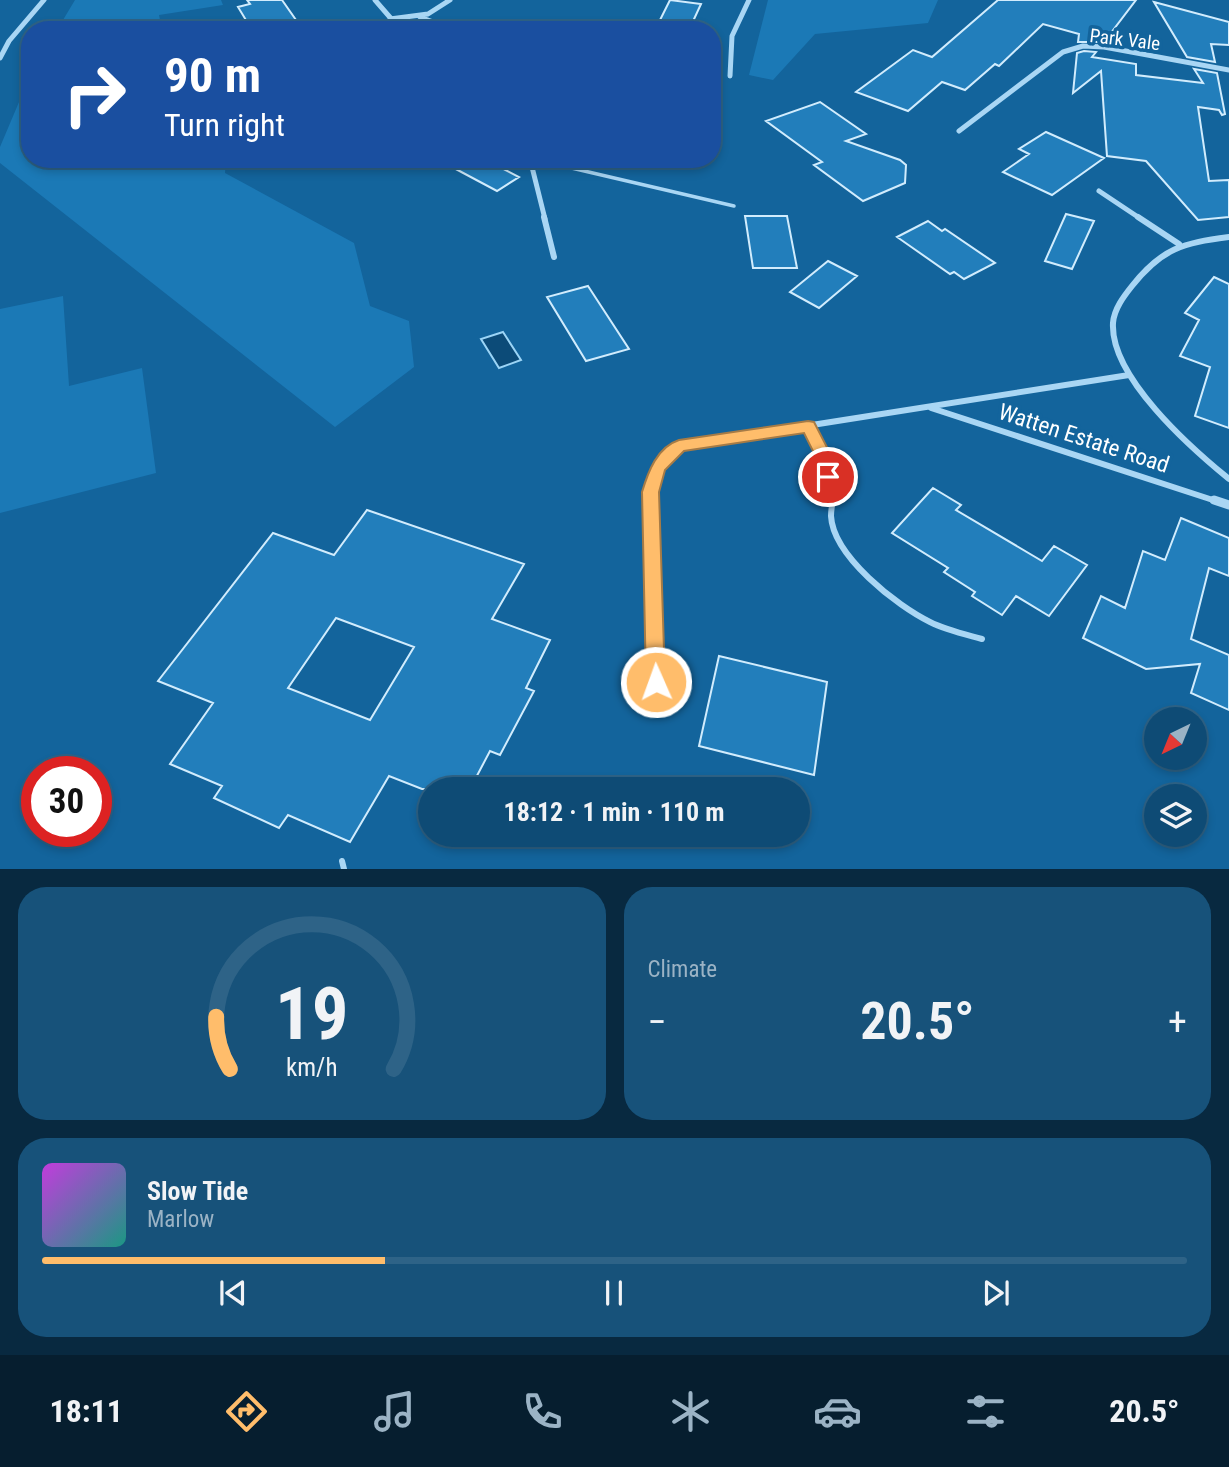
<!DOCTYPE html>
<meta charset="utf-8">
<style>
:root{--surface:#0e4b75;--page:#17527a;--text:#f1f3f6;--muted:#9bb3c5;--line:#2e6387;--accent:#ffbd6b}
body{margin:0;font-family:"Roboto Condensed",sans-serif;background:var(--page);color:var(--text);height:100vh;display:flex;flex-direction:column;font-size:26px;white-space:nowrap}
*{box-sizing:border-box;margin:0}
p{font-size:23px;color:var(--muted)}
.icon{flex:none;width:38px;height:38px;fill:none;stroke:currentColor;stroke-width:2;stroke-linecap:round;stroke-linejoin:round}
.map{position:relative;height:869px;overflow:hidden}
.sheet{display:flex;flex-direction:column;gap:18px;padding:18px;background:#082940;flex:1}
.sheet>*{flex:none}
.hud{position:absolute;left:21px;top:21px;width:700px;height:147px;border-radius:28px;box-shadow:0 4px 10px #0003,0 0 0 2px var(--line);background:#1a4fa0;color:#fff;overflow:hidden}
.needle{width:46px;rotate:223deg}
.tools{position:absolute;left:1144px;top:707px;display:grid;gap:14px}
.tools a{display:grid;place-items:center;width:63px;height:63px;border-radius:50%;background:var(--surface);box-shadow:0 4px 10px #0003,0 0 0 2px var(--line);font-size:35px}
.speed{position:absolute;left:21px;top:756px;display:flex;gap:14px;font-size:35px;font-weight:700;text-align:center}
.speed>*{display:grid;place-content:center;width:91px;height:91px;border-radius:50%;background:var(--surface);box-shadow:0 4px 10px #0003,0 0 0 2px var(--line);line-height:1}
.speed .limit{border:10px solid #d22;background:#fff;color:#111}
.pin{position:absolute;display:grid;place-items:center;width:60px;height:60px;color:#fff;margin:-30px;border:4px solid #fff;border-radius:50%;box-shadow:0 2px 7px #0007}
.me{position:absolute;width:77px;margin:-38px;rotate:358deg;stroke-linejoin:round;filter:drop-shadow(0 0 5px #0008)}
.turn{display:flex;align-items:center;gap:24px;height:147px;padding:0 28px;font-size:32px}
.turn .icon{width:91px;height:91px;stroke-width:2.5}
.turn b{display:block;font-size:49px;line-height:60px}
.big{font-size:52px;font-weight:700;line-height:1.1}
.sheet .widget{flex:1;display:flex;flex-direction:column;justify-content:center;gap:10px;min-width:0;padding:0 24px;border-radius:28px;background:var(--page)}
.sheet .dial{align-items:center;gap:0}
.dial svg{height:182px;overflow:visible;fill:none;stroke:var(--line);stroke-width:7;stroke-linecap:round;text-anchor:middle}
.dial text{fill:var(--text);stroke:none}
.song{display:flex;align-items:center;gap:21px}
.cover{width:84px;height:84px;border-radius:10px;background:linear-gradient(135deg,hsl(290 70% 55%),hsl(170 70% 35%))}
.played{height:7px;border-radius:4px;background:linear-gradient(90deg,var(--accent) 30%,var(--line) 30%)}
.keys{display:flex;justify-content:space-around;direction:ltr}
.heat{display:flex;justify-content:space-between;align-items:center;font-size:38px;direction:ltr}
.sheet .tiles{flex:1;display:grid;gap:18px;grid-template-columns:1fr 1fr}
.widget:last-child{grid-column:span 2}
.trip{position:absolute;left:418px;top:777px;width:392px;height:70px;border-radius:35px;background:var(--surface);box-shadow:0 4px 10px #0003,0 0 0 2px var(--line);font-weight:700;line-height:70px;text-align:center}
.tabs{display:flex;height:112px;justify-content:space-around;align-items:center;background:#061e2f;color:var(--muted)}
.tabs .icon{width:49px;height:49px}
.tabs .active{color:var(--accent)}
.tabs b{font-size:32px;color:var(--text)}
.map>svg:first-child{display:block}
.green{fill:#1b79b6}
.water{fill:#0c4b78;stroke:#9bd4f6;stroke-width:2}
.building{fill:#227ebb;stroke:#d1ecfd;stroke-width:2;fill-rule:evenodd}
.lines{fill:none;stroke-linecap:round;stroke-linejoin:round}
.service-far2{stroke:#a9d6f4;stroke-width:3.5}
.service-far1{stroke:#a9d6f4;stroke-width:5}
.service{stroke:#a9d6f4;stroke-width:6}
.minor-far2{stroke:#a9d6f4;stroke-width:5}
.minor-far1{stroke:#a9d6f4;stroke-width:6}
.minor{stroke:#a9d6f4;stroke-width:9}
.route{fill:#ffbd6b;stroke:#a67b46;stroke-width:2}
.labels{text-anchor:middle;stroke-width:7;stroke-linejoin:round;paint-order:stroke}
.far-street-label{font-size:19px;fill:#fff;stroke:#13649c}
.street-label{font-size:23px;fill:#fff;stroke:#13649c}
</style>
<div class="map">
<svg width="1229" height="869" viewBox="0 0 1229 869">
<rect width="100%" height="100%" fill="#13649c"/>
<!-- green -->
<path class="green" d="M75,0H221L223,5L159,15L162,30H57Z
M768,0H938L928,23L815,34L773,80L749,75Z
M30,76V159H226L225,173L354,243L370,306L409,321L414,367L335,427L0,163V147Z
M63,296L69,386L142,368L156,473L0,513V309Z"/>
<!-- water -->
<path class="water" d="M503,332L521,360L499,368L481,339Z"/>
<!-- building -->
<path class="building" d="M247,0H282L303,30H252L238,7L250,4Z
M670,0L701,4L689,30H655Z
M998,0H1136L1104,42H1078L1079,34L1043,24L999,66L995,64L965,90L942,82L908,111L856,92L913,50L932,57Z
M1154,2L1229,22V45L1211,44L1215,62L1187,57Z
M1084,51L1096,52L1092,57L1136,64V75L1203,83L1194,69L1217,73L1225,114L1222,115L1219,110L1198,107L1209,181L1229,180V217L1198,220L1146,161L1107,156L1101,71L1073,93L1077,53Z
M820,102L866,134L846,141L900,160L906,165L905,183L863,201L814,165L822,162L766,121Z
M1046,132L1104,158L1052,195L1003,172L1029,154L1019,149Z
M437,159H484L519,177L497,191Z
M1066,214L1094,221L1072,269L1045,261Z
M745,216H787L797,268H753Z
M928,221L942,231L945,229L995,263L964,279L954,272L950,274L897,237Z
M828,261L857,276L819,308L790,292Z
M1214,277L1229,284V428L1195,416L1210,367L1180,356L1199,320L1185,313Z
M588,286L629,349L586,361L547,297Z
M933,488L961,505L956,510L1042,561L1054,546L1087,565L1049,616L1016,596L1002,615L972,596L975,592L944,572L948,568L892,533Z
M367,510L524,564L492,619L550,640L526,688L534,691L500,755L490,751L470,789H422L389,776L350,842L288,815L279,828L214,798L222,786L170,764L213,703L158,681L273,533L334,555ZM336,618L414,647L370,720L288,688Z
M1181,518L1229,538V576L1209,568L1191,639L1229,655V710L1191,693L1200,664L1146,669L1083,638L1101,596L1125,608L1143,551L1165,560Z
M719,656L827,682L814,775L699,746Z"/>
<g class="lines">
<!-- service-far2 -->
<path class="service-far2" d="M533,159L734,206"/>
<!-- service-far1 -->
<path class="service-far1" d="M808,426L827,470L833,502"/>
<!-- service -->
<path class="service" d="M833,500C832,505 831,511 831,516C833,556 897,606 930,622C946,630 964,634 982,639
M342,861L344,869"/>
<!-- minor-far2 -->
<path class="minor-far2" d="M375,0L401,30
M420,17L454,30
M390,19L428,14L450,0
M0,58L9,41L44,0
M730,76L732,36L749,0
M959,131L1063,52L1083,46L1104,47L1229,70
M530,159L545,219
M1099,191L1141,219"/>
<!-- minor-far1 -->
<path class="minor-far1" d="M544,217L554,257
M1138,217L1179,244
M1229,237C1183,243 1162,248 1132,286C1124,296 1114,309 1113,323C1110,377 1191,448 1229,479
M931,408L1219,502
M650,502C650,477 662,463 679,446L1129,375"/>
<!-- minor -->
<path class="minor" d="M650,500L656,682
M1214,500L1229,505"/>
</g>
<!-- route -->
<path class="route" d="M808,421L814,422L832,457L837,477L834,482H822L816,457L804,433L684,451L665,470L659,492L665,682L663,688L656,690L649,688L646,682L642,492C648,472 657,447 679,440Z"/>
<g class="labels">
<!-- far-street labels -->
<g class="far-street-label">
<text transform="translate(1125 39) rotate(7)" y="7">Park Vale</text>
</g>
<!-- street labels -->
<g class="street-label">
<text transform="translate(1084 438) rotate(18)" y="8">Watten Estate Road</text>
</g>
</g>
</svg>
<div class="tools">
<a><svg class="needle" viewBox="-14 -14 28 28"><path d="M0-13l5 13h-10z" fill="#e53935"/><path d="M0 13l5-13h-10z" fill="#9bb3c5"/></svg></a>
<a><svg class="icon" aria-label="layers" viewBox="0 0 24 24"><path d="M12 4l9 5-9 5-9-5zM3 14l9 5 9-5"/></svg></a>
</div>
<div class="speed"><div class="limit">30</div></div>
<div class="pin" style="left:828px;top:477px;background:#d93025"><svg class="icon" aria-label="arrive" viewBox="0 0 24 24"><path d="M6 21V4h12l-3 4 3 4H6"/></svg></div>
<svg class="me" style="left:656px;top:682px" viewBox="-20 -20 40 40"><circle r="17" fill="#ffbd6b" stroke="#fff" stroke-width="3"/><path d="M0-11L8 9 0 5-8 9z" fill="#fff"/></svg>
<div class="trip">18:12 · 1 min · 110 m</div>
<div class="hud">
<div class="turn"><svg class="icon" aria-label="right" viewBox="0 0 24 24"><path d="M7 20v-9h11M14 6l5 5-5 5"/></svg><div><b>90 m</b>Turn right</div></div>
</div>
</div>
<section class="sheet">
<div class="tiles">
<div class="widget dial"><svg viewBox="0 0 100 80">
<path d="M14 69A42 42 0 1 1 86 69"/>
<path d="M14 69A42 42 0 0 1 8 46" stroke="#ffbd6b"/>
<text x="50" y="56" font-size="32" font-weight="700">19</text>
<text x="50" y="72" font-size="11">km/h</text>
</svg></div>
<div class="widget"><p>Climate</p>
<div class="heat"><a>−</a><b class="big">20.5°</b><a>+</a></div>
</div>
<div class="widget">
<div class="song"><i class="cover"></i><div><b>Slow Tide</b><p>Marlow</p></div></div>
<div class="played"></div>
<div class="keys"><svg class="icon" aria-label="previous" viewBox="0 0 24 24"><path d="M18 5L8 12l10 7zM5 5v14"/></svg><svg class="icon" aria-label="pause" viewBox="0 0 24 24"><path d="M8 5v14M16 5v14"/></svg><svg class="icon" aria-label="next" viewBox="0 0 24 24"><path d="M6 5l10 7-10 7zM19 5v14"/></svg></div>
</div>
</div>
</section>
<nav class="tabs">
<b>18:11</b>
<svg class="icon active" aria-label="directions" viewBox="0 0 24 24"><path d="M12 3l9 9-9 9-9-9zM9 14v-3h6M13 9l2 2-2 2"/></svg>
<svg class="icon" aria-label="music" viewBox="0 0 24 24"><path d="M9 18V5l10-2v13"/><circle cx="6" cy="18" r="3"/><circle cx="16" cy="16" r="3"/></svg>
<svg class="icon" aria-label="phone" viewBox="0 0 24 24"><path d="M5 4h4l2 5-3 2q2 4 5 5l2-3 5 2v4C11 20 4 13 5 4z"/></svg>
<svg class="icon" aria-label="climate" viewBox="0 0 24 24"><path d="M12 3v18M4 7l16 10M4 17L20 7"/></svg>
<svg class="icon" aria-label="car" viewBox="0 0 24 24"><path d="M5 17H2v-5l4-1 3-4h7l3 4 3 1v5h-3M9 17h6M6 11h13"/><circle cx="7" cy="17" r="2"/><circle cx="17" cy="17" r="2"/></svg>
<svg class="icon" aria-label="filters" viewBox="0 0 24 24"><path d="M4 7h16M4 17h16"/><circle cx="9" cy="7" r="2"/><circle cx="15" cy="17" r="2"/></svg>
<b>20.5°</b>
</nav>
